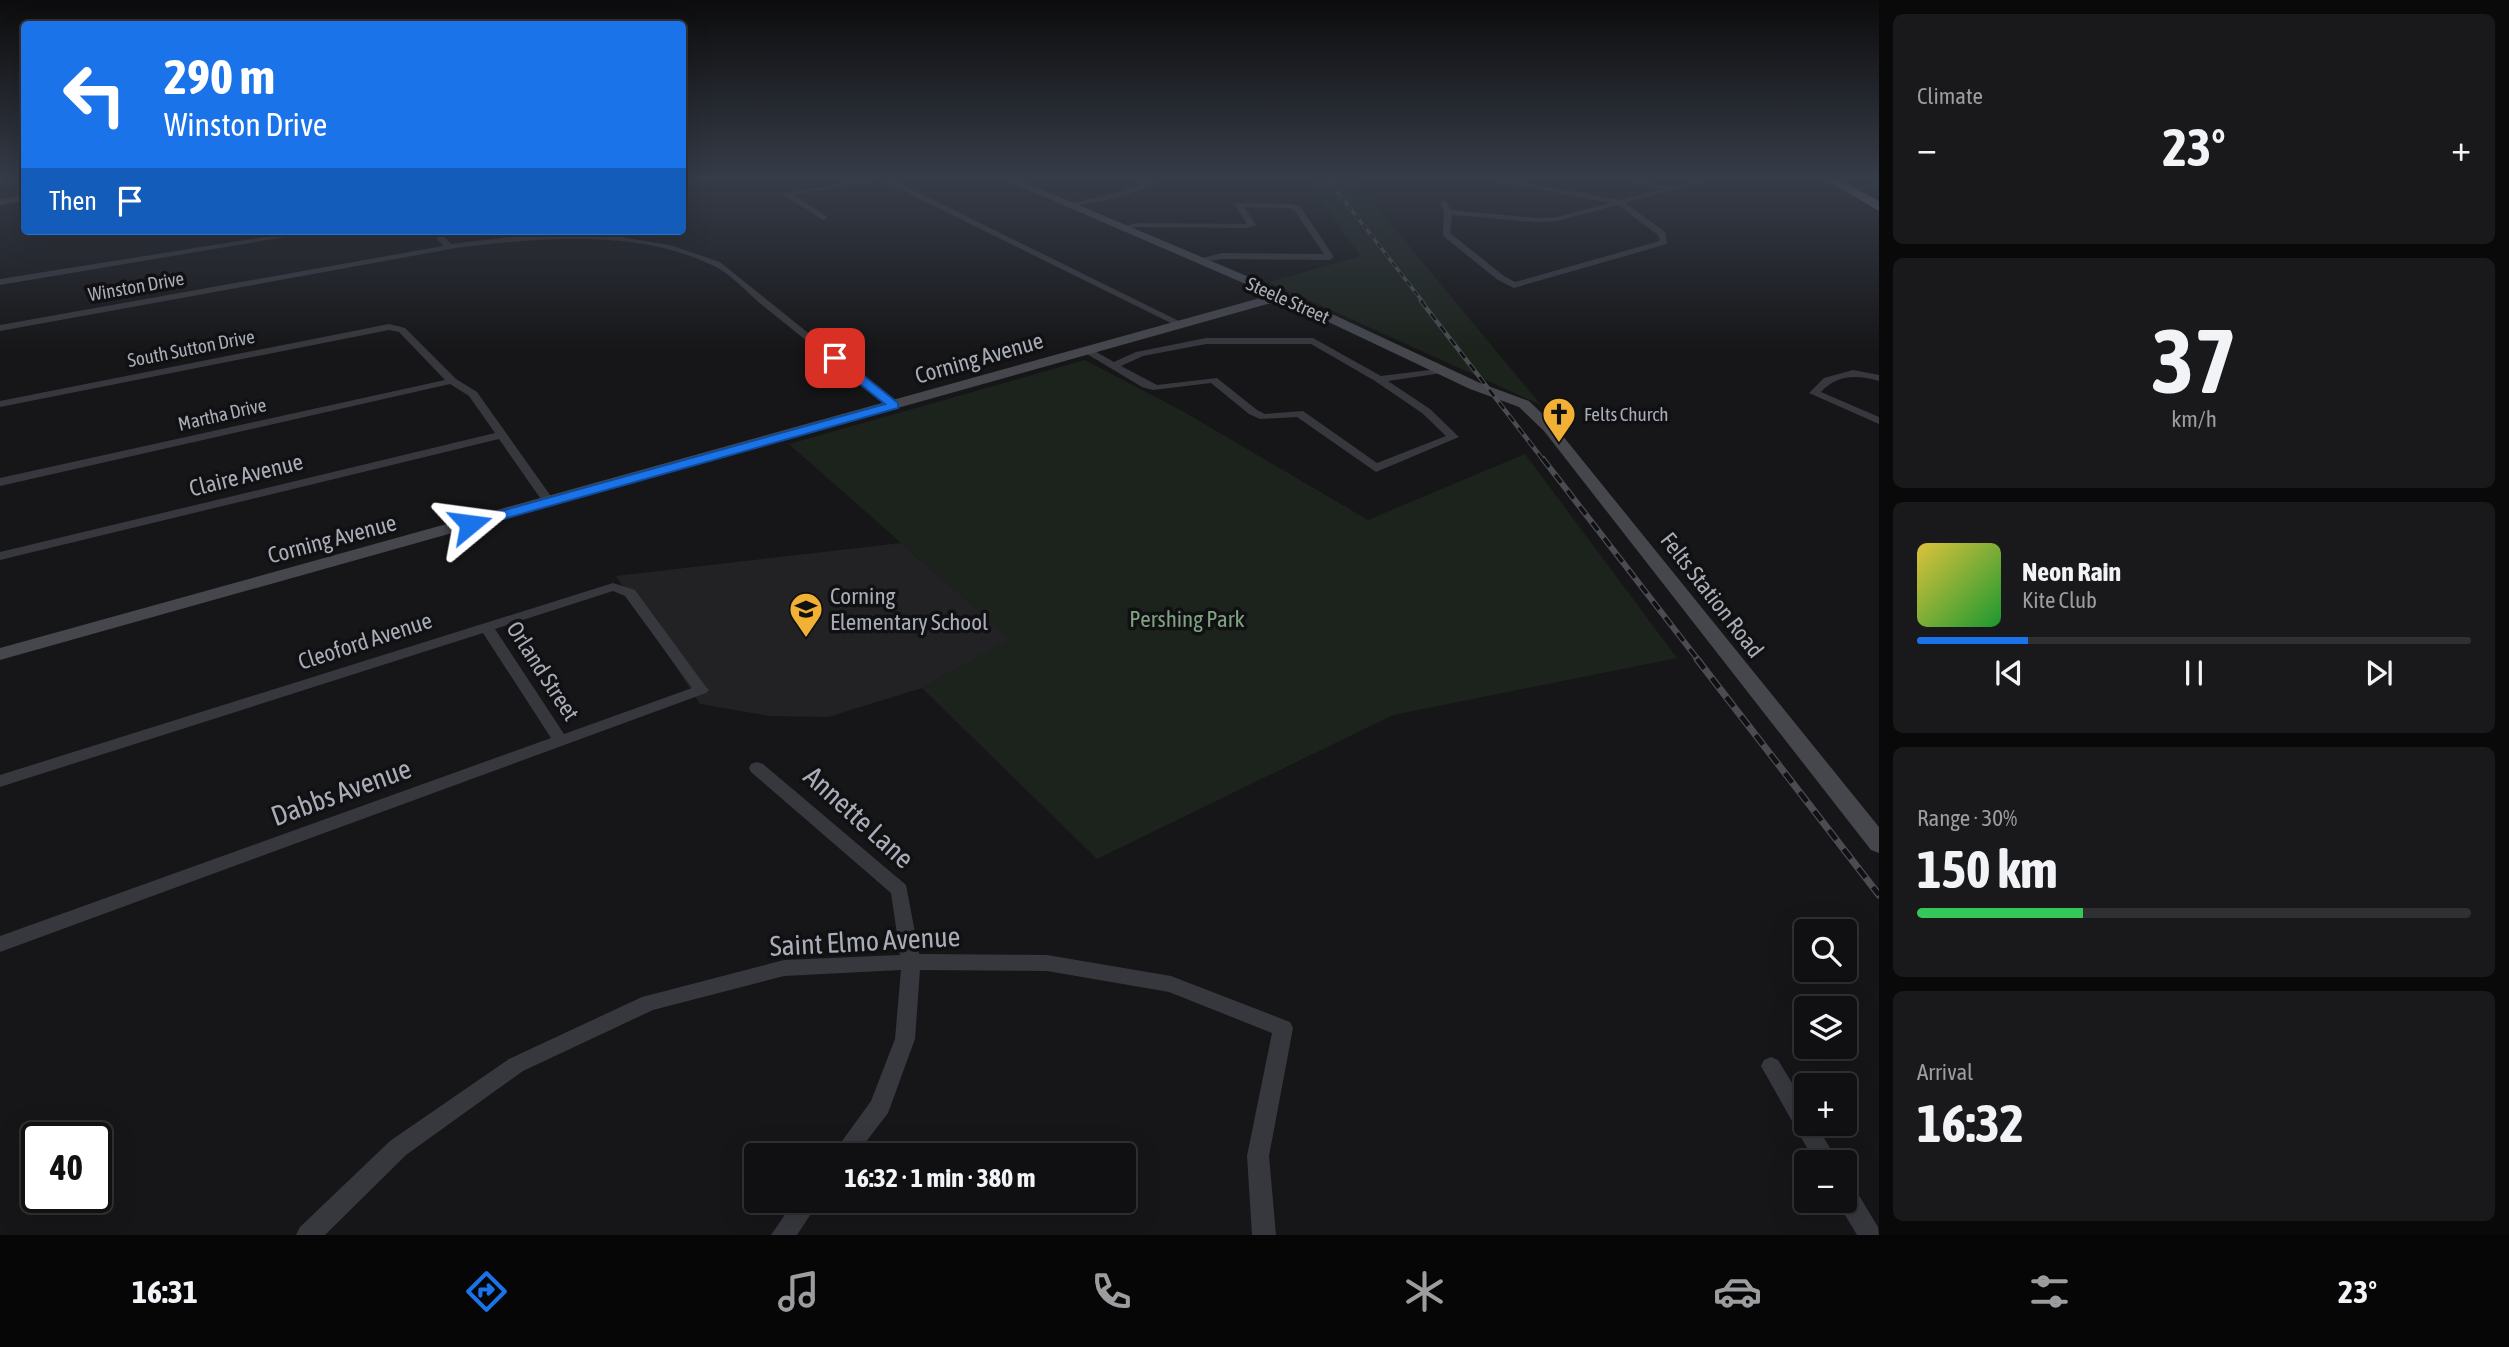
<!DOCTYPE html>
<meta charset="utf-8">
<style>
:root{--surface:#101012;--page:#19191b;--text:#f1f3f6;--muted:#9c9d9f;--line:#303032;--accent:#1a73e8}
body{margin:0;font-family:"Asap Condensed",sans-serif;background:var(--page);color:var(--text);height:100vh;display:flex;flex-direction:column;font-size:26px;white-space:nowrap}
*{box-sizing:border-box;margin:0}
p{font-size:23px;color:var(--muted)}
.icon{flex:none;width:38px;height:38px;fill:none;stroke:currentColor;stroke-width:2;stroke-linecap:round;stroke-linejoin:round}
.map{position:relative;flex:1;overflow:hidden}
.sheet{display:flex;flex-direction:column;gap:14px;padding:14px;background:#09090a;width:630px}
.sheet>*{flex:none}
.hud{position:absolute;left:21px;top:21px;width:665px;height:214px;border-radius:7px;box-shadow:0 7px 28px #0002,0 0 0 2px var(--line);background:#1a73e8;color:#fff;overflow:hidden}
.tools{position:absolute;left:1794px;top:919px;display:grid;gap:14px}
.tools a{display:grid;place-items:center;width:63px;height:63px;border-radius:7px;background:var(--surface);box-shadow:0 7px 28px #0002,0 0 0 2px var(--line);font-size:35px}
.speed{position:absolute;left:21px;top:1122px;display:flex;gap:14px;font-size:35px;font-weight:700;text-align:center}
.speed>*{display:grid;place-content:center;width:91px;height:91px;border-radius:50%;background:var(--surface);box-shadow:0 7px 28px #0002,0 0 0 2px var(--line);line-height:1}
.speed .limit{border:4px solid #111;border-radius:10px;background:#fff;color:#111}
.pin{position:absolute;display:grid;place-items:center;width:60px;height:60px;color:#fff;margin:-30px;border-radius:14px;box-shadow:0 4px 10px #0006}
.me{position:absolute;width:77px;margin:-38px;rotate:74deg;stroke-linejoin:round;filter:drop-shadow(0 0 5px #0008)}
.turn{display:flex;align-items:center;gap:24px;height:147px;padding:0 28px;font-size:32px}
.turn .icon{width:91px;height:91px;stroke-width:2.5}
.turn b{display:block;font-size:49px;line-height:60px}
.then{display:flex;align-items:center;height:66px;padding:0 28px;background:#0003;gap:14px;font-size:26px}
.big{font-size:52px;font-weight:700;line-height:1.1}
.sheet .card{flex:1;display:flex;flex-direction:column;justify-content:center;gap:10px;min-width:0;padding:0 24px;border-radius:10px;background:var(--page)}
.sheet .dial{align-items:center;gap:0}
.dial b{font-size:91px;line-height:1}
.song{display:flex;align-items:center;gap:21px}
.cover{width:84px;height:84px;border-radius:10px;background:linear-gradient(135deg,hsl(50 70% 55%),hsl(130 70% 35%))}
.played{height:7px;border-radius:4px;background:linear-gradient(90deg,var(--accent) 20%,var(--line) 20%)}
.keys{display:flex;justify-content:space-around;direction:ltr}
.heat{display:flex;justify-content:space-between;align-items:center;font-size:38px;direction:ltr}
.charge{height:10px;border-radius:5px;background:linear-gradient(90deg,#34c759 30%,var(--line) 0)}
.trip{position:absolute;left:744px;top:1143px;width:392px;height:70px;border-radius:7px;background:var(--surface);box-shadow:0 7px 28px #0002,0 0 0 2px var(--line);font-weight:700;line-height:70px;text-align:center}
.tab-bar{display:flex;height:112px;justify-content:space-around;align-items:center;background:#060607;color:var(--muted)}
.tab-bar .icon{width:49px;height:49px}
.tab-bar .selected{color:var(--accent)}
.tab-bar b{font-size:32px;color:var(--text)}
main{display:flex;flex:1;min-height:0}
.map>svg:first-child{display:block}
.built{fill:#222225}
.green{fill:#1c231d}
.lines{fill:none;stroke-linecap:round;stroke-linejoin:round}
.street{fill:#37383d;fill-rule:evenodd}
.secondary{fill:#45474d;fill-rule:evenodd}
.highway{fill:#63666e;fill-rule:evenodd}
.rail-far3-casing{stroke:#4a4c52;stroke-width:3.5}
.rail-far2-casing{stroke:#4a4c52;stroke-width:4.5}
.rail-far1-casing{stroke:#4a4c52;stroke-width:6}
.rail-casing{stroke:#4a4c52;stroke-width:7}
.rail-far3{stroke:#111113;stroke-width:2;stroke-dasharray:6;stroke-linecap:butt}
.rail-far2{stroke:#111113;stroke-width:2.5;stroke-dasharray:8;stroke-linecap:butt}
.rail-far1{stroke:#111113;stroke-width:3.5;stroke-dasharray:10;stroke-linecap:butt}
.rail{stroke:#111113;stroke-width:4.5;stroke-dasharray:12;stroke-linecap:butt}
.route{fill:#1a73e8;stroke:#114b97;stroke-width:2}
.labels{text-anchor:middle;stroke-width:7;stroke-linejoin:round;paint-order:stroke}
.far-street-label{font-size:19px;fill:#a8adb8;stroke:#111113}
.far-poi-label{font-size:19px;fill:#a8adb8;stroke:#111113;text-anchor:start}
.street-label{font-size:23px;fill:#a8adb8;stroke:#111113}
.poi-label{font-size:23px;fill:#a8adb8;stroke:#111113;text-anchor:start}
.park-label{font-size:23px;fill:#7fa381;stroke:#111113}
.near-street-label{font-size:28px;fill:#a8adb8;stroke:#111113}
</style>
<main>
<div class="map">
<svg width="1879" height="1235" viewBox="0 0 1879 1235">
<rect width="100%" height="100%" fill="#161618"/>
<!-- built -->
<path class="built" d="M901,543L1011,639L922,688L828,717L770,716L700,704L616,576Z"/>
<!-- green -->
<path class="green" d="M1305,177H1352L1541,405L1269,282L1360,256Z
M1085,360L1184,412L1368,520L1525,454L1677,658L1393,715L1097,859L922,688L1010,639L789,444Z"/>
<g class="lines">
<!-- street -->
<path class="street" d="M19,177H24V181H21Z
M874,177H887L1187,325L1179,327L881,180L793,195L826,216L827,218L823,220L782,194Z
M1154,177H1162C1136,198 1099,201 1068,207L1064,205L1124,191Z
M1481,177H1494L1620,200L1664,189L1618,177C1636,177 1654,186 1671,187C1687,187 1703,176 1720,177L1625,203L1665,232L1667,244L1514,288L1498,280L1443,236L1444,212L1440,201H1446L1451,210L1536,218L1557,217L1610,203L1484,179ZM1618,205L1658,235L1660,241L1515,282L1504,276L1450,233L1452,215L1536,222L1557,221Z
M1879,182V186L1852,192L1848,190Z
M1236,203L1290,204L1300,206L1334,257L1330,260L1222,259L1198,263L1194,260L1222,253L1324,254L1294,210L1290,208L1244,207L1256,225L1247,228L1137,227L1122,230L1118,228L1137,223L1247,224L1235,205Z
M302,231H321L0,285V279Z
M431,231H439L451,244L509,237L562,234L615,236L670,245L720,262L899,406L894,409L890,408C847,374 805,339 762,305C747,292 730,273 712,265C633,228 539,238 456,248L0,331V325L443,246Z
M389,324L405,328L456,379L477,392L555,502L553,505H545L499,439L0,560V552L495,433L469,396L450,384L0,486V478L445,380L399,332L389,330L0,407V401Z
M1206,338H1313L1381,376L1446,368L1447,370L1442,373L1388,381L1430,409L1459,437L1376,472L1297,417L1260,419L1249,414L1211,383L1153,390L1142,387L1082,351L1091,349L1114,362L1136,352ZM1206,344H1311L1375,381L1422,413L1446,436L1377,463L1303,411L1265,414L1257,410L1217,378L1157,385L1121,366L1143,356Z
M1853,370L1879,375V381C1857,375 1838,374 1821,392L1879,417V424L1809,393L1824,378Z
M613,583L635,590L706,687L709,690L706,693L0,952V936L551,738L483,633L0,787V775ZM613,591L625,596L692,688L564,734L495,629Z
M757,762L763,764L906,885L919,954L1047,955L1171,976L1290,1022L1293,1028L1269,1156L1276,1235H1252L1247,1156L1272,1033L1169,992L1047,971L920,970L915,1039L888,1113L856,1155H832L871,1101L895,1039L901,970L784,976L653,1010L523,1071L406,1155L325,1235H296L300,1227L390,1141L509,1059L642,997L784,960L900,955L891,893L751,772L749,768L751,764Z
M1771,1057L1778,1060L1806,1106V1124H1816L1838,1162H1815L1761,1066L1764,1060Z
M1844,1181L1852,1184L1878,1227L1879,1235H1857L1836,1200H1844Z
M795,1200H820L797,1235H771Z"/>
<!-- secondary -->
<path class="secondary" d="M999,177H1012L1287,293L1480,383L1529,401L1554,425L1879,827V853L1871,850L1544,431L1519,407L1470,389L1282,300L0,660V648L1271,295Z
M24,195V201L0,205V199Z"/>
<!-- highway -->
<path class="highway" d="M1821,177H1835L1879,201V211Z"/>
<defs>
<path id="rail-far3" d="M1326,177L1423,302"/>
<path id="rail-far2" d="M1421,301L1544,461"/>
<path id="rail-far1" d="M1543,459L1699,661"/>
<path id="rail" d="M1697,659L1879,895"/>
</defs>
<!-- rail-far3 casing -->
<use href="#rail-far3" class="rail-far3-casing"/>
<!-- rail-far2 casing -->
<use href="#rail-far2" class="rail-far2-casing"/>
<!-- rail-far1 casing -->
<use href="#rail-far1" class="rail-far1-casing"/>
<!-- rail casing -->
<use href="#rail" class="rail-casing"/>
<!-- rail-far3 -->
<use href="#rail-far3" class="rail-far3"/>
<!-- rail-far2 -->
<use href="#rail-far2" class="rail-far2"/>
<!-- rail-far1 -->
<use href="#rail-far1" class="rail-far1"/>
<!-- rail -->
<use href="#rail" class="rail"/>
</g>
<!-- sky -->
<linearGradient id="sky" x2="0" y2="1"><stop stop-color="#0c0c0d"/><stop offset="0.51" stop-color="#363c48"/><stop offset="1" stop-color="#363c48" stop-opacity="0"/></linearGradient>
<rect width="1879" height="350" fill="url(#sky)"/>
<!-- route -->
<path class="route" d="M831,356H839L898,403V408L475,527H465L463,524L465,521L885,404L831,361Z"/>
<!-- icons -->
<defs>
<symbol id="church-pin" viewBox="-11 -11 22 30"><path d="M0 17L-7.5 6A9.5 9.5 0 1 1 7.5 6Z" fill="#f2b134" stroke="#111113"/><path d="M-1.2-6h2.4v3.5h3.3v2.4h-3.3V6h-2.4V-.1h-3.3v-2.4h3.3Z" fill="#111"/></symbol>
<symbol id="school-pin" viewBox="-11 -11 22 30"><path d="M0 17L-7.5 6A9.5 9.5 0 1 1 7.5 6Z" fill="#f2b134" stroke="#111113"/><path d="M0-5L7-2L0 1L-7-2ZM-4 1L0 2.5L4 1V4Q0 6-4 4Z" fill="#111"/></symbol>
</defs>
<g fill-rule="evenodd">
<use href="#church-pin" x="1540" y="395" width="38" height="52"/>
<use href="#school-pin" x="787" y="590" width="38" height="52"/>
</g>
<g class="labels">
<!-- far-street labels -->
<g class="far-street-label">
<text transform="translate(136 286) rotate(-10)" y="7">Winston Drive</text>
<text transform="translate(1288 300) rotate(24)" y="7">Steele Street</text>
<text transform="translate(191 348) rotate(-11)" y="7">South Sutton Drive</text>
<text transform="translate(222 414) rotate(-13)" y="7">Martha Drive</text>
</g>
<!-- far-poi labels -->
<g class="far-poi-label">
<text x="1584" y="421">Felts Church</text>
</g>
<!-- street labels -->
<g class="street-label">
<text transform="translate(979 358) rotate(-16)" y="8">Corning Avenue</text>
<text transform="translate(246 475) rotate(-14)" y="8">Claire Avenue</text>
<text transform="translate(332 539) rotate(-15)" y="8">Corning Avenue</text>
<text transform="translate(1712 595) rotate(52)" y="8">Felts Station Road</text>
<text transform="translate(365 641) rotate(-18)" y="8">Cleoford Avenue</text>
<text transform="translate(543 671) rotate(57)" y="8">Orland Street</text>
</g>
<!-- poi labels -->
<g class="poi-label">
<text x="830" y="604">Corning<tspan x="830" dy="26">Elementary School</tspan></text>
</g>
<!-- park labels -->
<g class="park-label">
<text x="1187" y="627">Pershing Park</text>
</g>
<!-- near-street labels -->
<g class="near-street-label">
<text transform="translate(341 792) rotate(-20)" y="10">Dabbs Avenue</text>
<text transform="translate(859 817) rotate(42)" y="10">Annette Lane</text>
<text transform="translate(865 941) rotate(-3)" y="10">Saint Elmo Avenue</text>
</g>
</g>
</svg>
<div class="tools">
<a><svg class="icon" aria-label="search" viewBox="0 0 24 24"><circle cx="10" cy="10" r="6"/><path d="M15 15l6 6"/></svg></a>
<a><svg class="icon" aria-label="layers" viewBox="0 0 24 24"><path d="M12 4l9 5-9 5-9-5zM3 14l9 5 9-5"/></svg></a>
<a>+</a>
<a>−</a>
</div>
<div class="speed"><div class="limit">40</div></div>
<div class="pin" style="left:835px;top:358px;background:#d93025"><svg class="icon" aria-label="arrive" viewBox="0 0 24 24"><path d="M6 21V4h12l-3 4 3 4H6"/></svg></div>
<svg class="me" style="left:470px;top:524px" viewBox="-20 -20 40 40"><path d="M0-17L14 15 0 8-14 15z" fill="#1a73e8" stroke="#fff" stroke-width="4"/></svg>
<div class="trip">16:32 · 1 min · 380 m</div>
<div class="hud">
<div class="turn"><svg class="icon" aria-label="left" viewBox="0 0 24 24"><path d="M17 20v-9H6M10 6l-5 5 5 5"/></svg><div><b>290 m</b>Winston Drive</div></div>
<div class="then">Then<svg class="icon" aria-label="arrive" viewBox="0 0 24 24"><path d="M6 21V4h12l-3 4 3 4H6"/></svg></div>
</div>
</div>
<section class="sheet">
<div class="card"><p>Climate</p>
<div class="heat"><a>−</a><b class="big">23°</b><a>+</a></div>
</div>
<div class="card dial"><b>37</b><p>km/h</p></div>
<div class="card">
<div class="song"><i class="cover"></i><div><b>Neon Rain</b><p>Kite Club</p></div></div>
<div class="played"></div>
<div class="keys"><svg class="icon" aria-label="previous" viewBox="0 0 24 24"><path d="M18 5L8 12l10 7zM5 5v14"/></svg><svg class="icon" aria-label="pause" viewBox="0 0 24 24"><path d="M8 5v14M16 5v14"/></svg><svg class="icon" aria-label="next" viewBox="0 0 24 24"><path d="M6 5l10 7-10 7zM19 5v14"/></svg></div>
</div>
<div class="card"><p>Range · 30%</p><b class="big">150 km</b><div class="charge"></div></div>
<div class="card"><p>Arrival</p><b class="big">16:32</b></div>
</section>
</main>
<nav class="tab-bar">
<b>16:31</b>
<svg class="icon selected" aria-label="directions" viewBox="0 0 24 24"><path d="M12 3l9 9-9 9-9-9zM9 14v-3h6M13 9l2 2-2 2"/></svg>
<svg class="icon" aria-label="music" viewBox="0 0 24 24"><path d="M9 18V5l10-2v13"/><circle cx="6" cy="18" r="3"/><circle cx="16" cy="16" r="3"/></svg>
<svg class="icon" aria-label="phone" viewBox="0 0 24 24"><path d="M5 4h4l2 5-3 2q2 4 5 5l2-3 5 2v4C11 20 4 13 5 4z"/></svg>
<svg class="icon" aria-label="climate" viewBox="0 0 24 24"><path d="M12 3v18M4 7l16 10M4 17L20 7"/></svg>
<svg class="icon" aria-label="car" viewBox="0 0 24 24"><path d="M5 17H2v-5l4-1 3-4h7l3 4 3 1v5h-3M9 17h6M6 11h13"/><circle cx="7" cy="17" r="2"/><circle cx="17" cy="17" r="2"/></svg>
<svg class="icon" aria-label="filters" viewBox="0 0 24 24"><path d="M4 7h16M4 17h16"/><circle cx="9" cy="7" r="2"/><circle cx="15" cy="17" r="2"/></svg>
<b>23°</b>
</nav>
